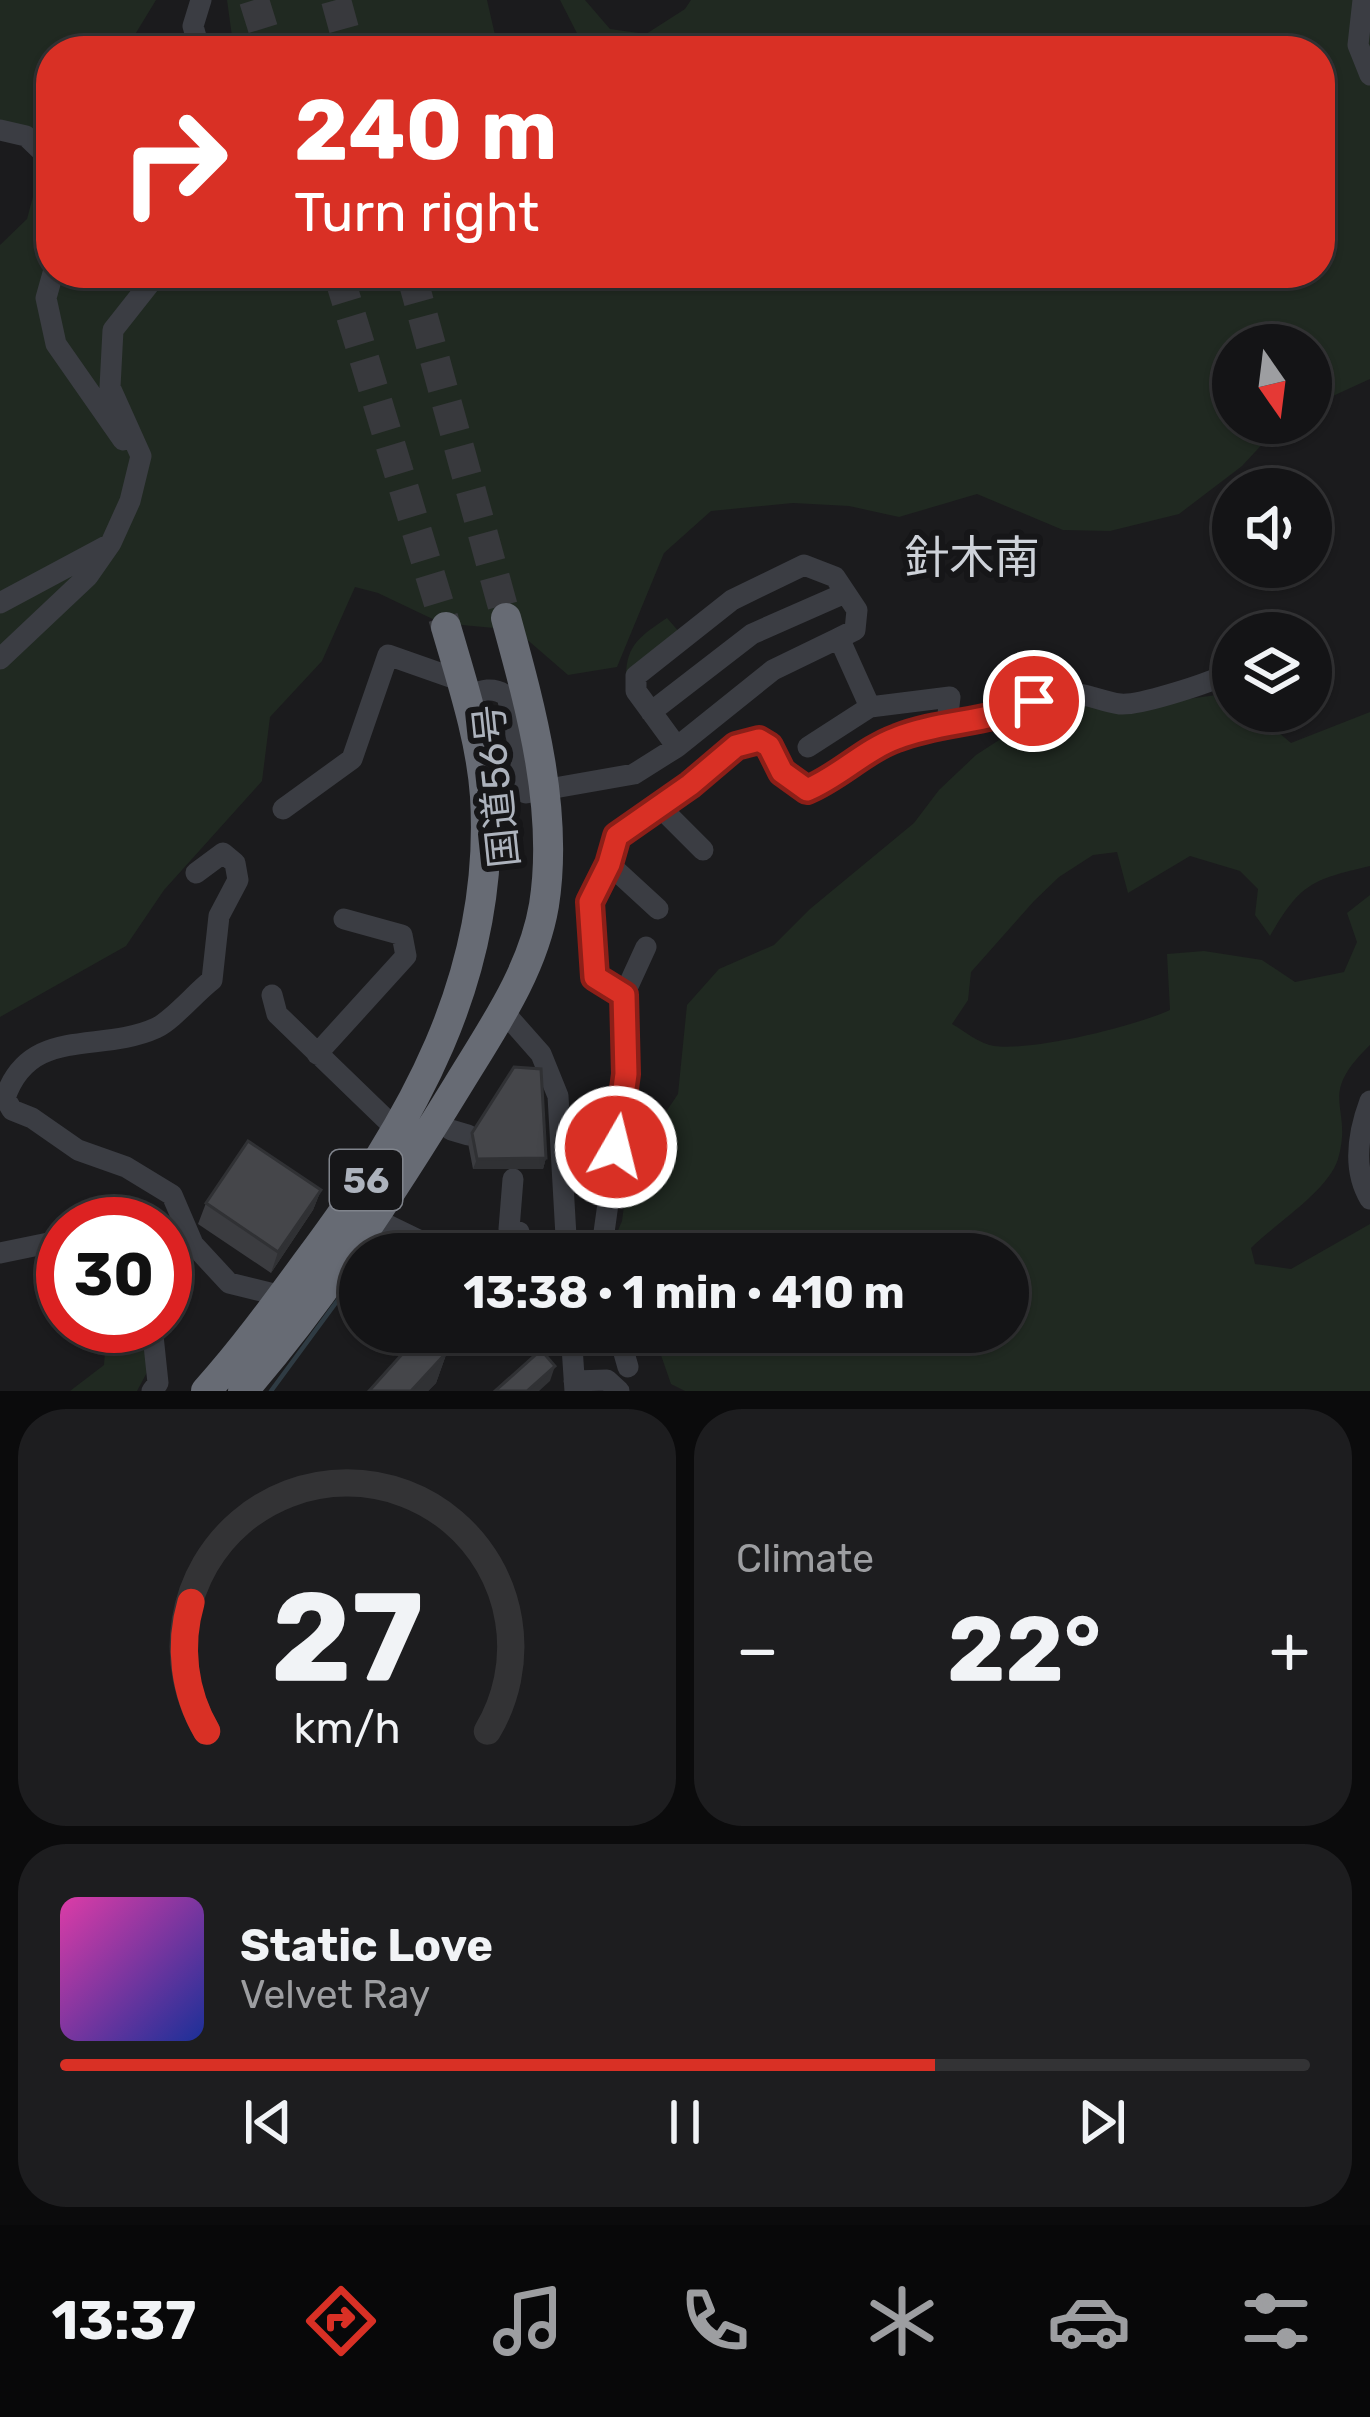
<!DOCTYPE html>
<meta charset="utf-8">
<style>
:root{--surface:#141416;--page:#1d1d1f;--text:#f1f3f6;--muted:#9d9ea1;--line:#333335;--accent:#d93025}
body{margin:0;font-family:Rubik,"Noto Sans JP",sans-serif;background:var(--page);color:var(--text);height:100vh;display:flex;flex-direction:column;font-size:45px;white-space:nowrap}
*{box-sizing:border-box;margin:0}
p{font-size:39px;color:var(--muted)}
.icon{flex:none;width:66px;height:66px;fill:none;stroke:currentColor;stroke-width:2;stroke-linecap:round;stroke-linejoin:round}
.map{position:relative;height:1391px;overflow:hidden}
.drawer{display:flex;flex-direction:column;gap:18px;padding:18px;background:#0b0b0c;flex:1}
.drawer>*{flex:none}
.hud{position:absolute;left:36px;top:36px;width:1299px;height:252px;border-radius:48px;box-shadow:0 3px 9px #0004,0 0 0 3px var(--line);background:#d93025;color:#fff;overflow:hidden}
.needle{width:78px;rotate:166deg}
.buttons{position:absolute;left:1212px;top:324px;display:grid;gap:24px}
.buttons a{display:grid;place-items:center;width:120px;height:120px;border-radius:50%;background:var(--surface);box-shadow:0 3px 9px #0004,0 0 0 3px var(--line);font-size:60px}
.speed{position:absolute;left:36px;top:1197px;display:flex;gap:24px;font-size:60px;font-weight:700;text-align:center}
.speed>*{display:grid;place-content:center;width:156px;height:156px;border-radius:50%;background:var(--surface);box-shadow:0 3px 9px #0004,0 0 0 3px var(--line);line-height:1}
.speed .limit{border:18px solid #d22;background:#fff;color:#111}
.pin{position:absolute;display:grid;place-items:center;width:102px;height:102px;color:#fff;margin:-51px;border:6px solid #fff;border-radius:50%;box-shadow:0 3px 12px #0007}
.me{position:absolute;width:132px;margin:-66px;rotate:8deg;stroke-linejoin:round;filter:drop-shadow(0 0 9px #0008)}
.turn{display:flex;align-items:center;gap:42px;height:252px;padding:0 60px;font-size:54px}
.turn .icon{width:156px;height:156px;stroke-width:2.5}
.turn b{display:block;font-size:84px;line-height:102px}
.big{font-size:90px;font-weight:700;line-height:1.1}
.drawer .widget{flex:1;display:flex;flex-direction:column;justify-content:center;gap:18px;min-width:0;padding:0 42px;border-radius:48px;background:var(--page)}
.drawer .dial{align-items:center;gap:0}
.dial svg{height:312px;overflow:visible;fill:none;stroke:var(--line);stroke-width:7;stroke-linecap:round;text-anchor:middle}
.dial text{fill:var(--text);stroke:none}
.song{display:flex;align-items:center;gap:36px}
.cover{width:144px;height:144px;border-radius:18px;background:linear-gradient(135deg,hsl(320 70% 55%),hsl(230 70% 35%))}
.played{height:12px;border-radius:6px;background:linear-gradient(90deg,var(--accent) 70%,var(--line) 70%)}
.keys{display:flex;justify-content:space-around;direction:ltr}
.heat{display:flex;justify-content:space-between;align-items:center;font-size:66px;direction:ltr}
.drawer .tiles{flex:1;display:grid;gap:18px;grid-template-columns:1fr 1fr}
.widget:last-child{grid-column:span 2}
.trip{position:absolute;left:339px;top:1233px;width:690px;height:120px;border-radius:60px;background:var(--surface);box-shadow:0 3px 9px #0004,0 0 0 3px var(--line);font-weight:700;line-height:120px;text-align:center}
.menu{display:flex;height:192px;justify-content:space-around;align-items:center;background:#080809;color:var(--muted)}
.menu .icon{width:84px;height:84px}
.menu .on{color:var(--accent)}
.menu b{font-size:54px;color:var(--text)}
.map>svg:first-child{display:block}
.green{fill:#202921}
.lines{fill:none;stroke-linecap:round;stroke-linejoin:round}
.stream{stroke:#2f3b43;stroke-width:4.5}
.highway-tunnel{stroke:#38393d;stroke-width:30;stroke-dasharray:30 15;stroke-linecap:butt}
.minor{stroke:#3b3d43;stroke-width:21}
.highway{stroke:#676b74;stroke-width:30}
.wall{fill:#3b3c40}
.shaded-wall{fill:#303134}
.building{fill:#45464a;stroke:#303134;stroke-width:3}
.route-casing{stroke:#8d1f18;stroke-width:30}
.route{stroke:#d93025;stroke-width:21}
.labels{text-anchor:middle;stroke-width:12;stroke-linejoin:round;paint-order:stroke}
.shield{fill:#161618;stroke:#80848c;stroke-width:3}
.shield-label{font-size:36px;font-weight:bold;fill:#adb3bd}
.street-label{font-size:39px;fill:#adb3bd;stroke:#161618}
.quarter-label{font-size:45px;fill:#ced2d9;stroke:#161618}
</style>
<div class="map">
<svg width="1370" height="1391" viewBox="0 0 1370 1391">
<rect width="100%" height="100%" fill="#1b1b1d"/>
<!-- green -->
<path class="green" d="M0,0H156L125,51H51V273H1320V51H586L560,0H585L610,29L646,34L685,9L691,0H1370V379L1311,406V345H1233V423H1282L1242,466L1179,514L1110,531L1063,530L977,494L899,517L849,506L793,503L711,511L664,553L617,667L568,675L516,630L441,623L378,593L355,587L322,661L270,717L262,781L164,890L126,946L0,1017V245L27,219L47,144L0,135Z
M227,0H487L495,35L504,51H234Z
M667,618L680,633L626,677C626,644 642,635 667,618Z
M1231,693L1233,711H1253L1291,743L1370,712V866C1311,880 1301,883 1270,936L1255,915L1258,889L1240,871L1190,856L1128,893L1117,852L1093,855L1059,877L1034,901L971,972L968,1000L952,1024C964,1031 980,1044 994,1046C1034,1051 1132,1027 1170,1010L1167,954L1204,951L1262,960L1295,982L1344,972L1357,942L1347,913L1370,895V1045C1315,1098 1354,1105 1338,1159C1328,1191 1276,1223 1251,1248L1255,1264L1291,1269L1370,1224V1391H685L671,1384L653,1332H1008V1254H608L622,1221L629,1167L678,1094L687,1005L719,969L774,945L810,909L914,823L939,790L976,755L1053,705L1106,698L1137,706Z
M107,1326H125L146,1340L152,1363L137,1391H70L104,1365Z"/>
<g class="lines">
<!-- stream -->
<path class="stream" d="M372,1254L377,1246
M271,1391L360,1270"/>
<!-- highway-tunnel -->
<path class="highway-tunnel" d="M254,0L270,51
M336,0L350,51
M338,273L446,627
M411,273L506,618"/>
<!-- minor -->
<path class="minor" d="M1363,0L1358,45L1370,75
M200,51L193,26L201,0
M0,130L26,136L51,160
M53,273L46,298L56,344L123,440
M0,603L110,544
M0,659L88,576L111,543L130,501L141,456L110,387L113,330L158,273
M467,696C482,690 493,686 507,696L522,761L516,789L526,793L634,774L677,747L773,670L839,638L870,707L950,697L947,723L895,738L830,781L807,791L782,771L769,746L759,740L736,745L690,785L617,836L609,864L590,903L595,977L624,995L626,1074L601,1254
M651,712L752,634L845,593
M947,723C969,723 991,720 1012,712C1027,706 1040,698 1056,695C1082,689 1096,701 1120,704C1138,706 1202,685 1220,677
M677,747L636,691V676L732,600L804,565L835,577L857,610L855,630L839,638
M808,747L870,707
M659,806L703,850
M283,809L352,759L388,655L462,681
M609,864L658,909
M196,873L223,853L235,863L238,880L219,916L212,980C196,992 173,1020 156,1028C99,1054 30,1025 5,1098L12,1110L32,1118L78,1150L126,1167L172,1195L193,1244L229,1283L282,1296
M272,995L277,1014L398,1131
M624,995L646,947
M503,1011L541,1054L558,1096L567,1254
M317,1054L406,956L402,935L344,919
M1370,1101C1358,1133 1352,1169 1370,1199
M451,1130L468,1135
M513,1179L509,1229L519,1232L524,1254
M373,1218L441,1251L457,1254
M0,1253L63,1240
M571,1332L575,1391
M618,1332L628,1367
M574,1381L607,1380L619,1391
M152,1391L158,1383L152,1326"/>
<!-- highway -->
<path class="highway" d="M206,1391C242,1351 275,1306 307,1262C412,1122 496,977 485,796C481,739 462,682 446,627
M243,1391C324,1298 393,1191 458,1085C492,1029 533,971 544,905C559,810 531,709 506,618"/>
</g>
<!-- wall -->
<path class="wall" d="M472,1133L546,1158L543,1169H473L468,1143Z
M321,1190L313,1210L271,1273L198,1224L206,1203Z
M401,1332H455L441,1347L447,1352L436,1383L428,1391H369L403,1354L396,1348Z"/>
<!-- shaded-wall -->
<path class="shaded-wall" d="M546,1158L543,1169H473L477,1159Z
M321,1190L313,1210L271,1273L278,1252Z
M439,1332H455L421,1369L432,1339Z
M447,1352L436,1383L428,1391H411Z
M555,1366L550,1381L539,1391H527Z"/>
<!-- building -->
<path class="building" d="M514,1067L541,1069L546,1158L477,1159L472,1133Z
M248,1141L321,1190L278,1252L206,1203Z
M482,1235L503,1254H465Z
M422,1332H439L432,1339L447,1352L411,1391H369Z
M541,1350L555,1366L527,1391H495Z"/>
<g class="lines">
<defs>
<path id="route" d="M616,1147L626,1074L624,995L595,977L590,902L609,864L617,836L690,785L736,746L759,740L769,746L782,772L807,790C839,777 864,750 897,738C943,720 990,724 1034,701"/>
</defs>
<!-- route casing -->
<use href="#route" class="route-casing"/>
<!-- route -->
<use href="#route" class="route"/>
</g>
<g class="labels">
<!-- shield labels -->
<rect class="shield" x="330" y="1150" width="72" height="60" rx="9"/>
<g class="shield-label">
<text x="366" y="1193">56</text>
</g>
<!-- street labels -->
<g class="street-label">
<text transform="translate(496 786) rotate(-96)" y="14">国道56号</text>
</g>
<!-- quarter labels -->
<g class="quarter-label">
<text x="972" y="573">針木南</text>
</g>
</g>
</svg>
<div class="buttons">
<a><svg class="needle" viewBox="-14 -14 28 28"><path d="M0-13l5 13h-10z" fill="#e53935"/><path d="M0 13l5-13h-10z" fill="#9d9ea1"/></svg></a>
<a><svg class="icon" aria-label="sound" viewBox="0 0 24 24"><path d="M4 9h4l5-4v14l-5-4H4zM17 9q2 3 0 6"/></svg></a>
<a><svg class="icon" aria-label="layers" viewBox="0 0 24 24"><path d="M12 4l9 5-9 5-9-5zM3 14l9 5 9-5"/></svg></a>
</div>
<div class="speed"><div class="limit">30</div></div>
<div class="pin" style="left:1034px;top:701px;background:#d93025"><svg class="icon" aria-label="arrive" viewBox="0 0 24 24"><path d="M6 21V4h12l-3 4 3 4H6"/></svg></div>
<svg class="me" style="left:616px;top:1147px" viewBox="-20 -20 40 40"><circle r="17" fill="#d93025" stroke="#fff" stroke-width="3"/><path d="M0-11L8 9 0 5-8 9z" fill="#fff"/></svg>
<div class="trip">13:38 · 1 min · 410 m</div>
<div class="hud">
<div class="turn"><svg class="icon" aria-label="right" viewBox="0 0 24 24"><path d="M7 20v-9h11M14 6l5 5-5 5"/></svg><div><b>240 m</b>Turn right</div></div>
</div>
</div>
<section class="drawer">
<div class="tiles">
<div class="widget dial"><svg viewBox="0 0 100 80">
<path d="M14 69A42 42 0 1 1 86 69"/>
<path d="M14 69A42 42 0 0 1 10 36" stroke="#d93025"/>
<text x="50" y="56" font-size="32" font-weight="700">27</text>
<text x="50" y="72" font-size="11">km/h</text>
</svg></div>
<div class="widget"><p>Climate</p>
<div class="heat"><a>−</a><b class="big">22°</b><a>+</a></div>
</div>
<div class="widget">
<div class="song"><i class="cover"></i><div><b>Static Love</b><p>Velvet Ray</p></div></div>
<div class="played"></div>
<div class="keys"><svg class="icon" aria-label="previous" viewBox="0 0 24 24"><path d="M18 5L8 12l10 7zM5 5v14"/></svg><svg class="icon" aria-label="pause" viewBox="0 0 24 24"><path d="M8 5v14M16 5v14"/></svg><svg class="icon" aria-label="next" viewBox="0 0 24 24"><path d="M6 5l10 7-10 7zM19 5v14"/></svg></div>
</div>
</div>
</section>
<nav class="menu">
<b>13:37</b>
<svg class="icon on" aria-label="directions" viewBox="0 0 24 24"><path d="M12 3l9 9-9 9-9-9zM9 14v-3h6M13 9l2 2-2 2"/></svg>
<svg class="icon" aria-label="music" viewBox="0 0 24 24"><path d="M9 18V5l10-2v13"/><circle cx="6" cy="18" r="3"/><circle cx="16" cy="16" r="3"/></svg>
<svg class="icon" aria-label="phone" viewBox="0 0 24 24"><path d="M5 4h4l2 5-3 2q2 4 5 5l2-3 5 2v4C11 20 4 13 5 4z"/></svg>
<svg class="icon" aria-label="climate" viewBox="0 0 24 24"><path d="M12 3v18M4 7l16 10M4 17L20 7"/></svg>
<svg class="icon" aria-label="car" viewBox="0 0 24 24"><path d="M5 17H2v-5l4-1 3-4h7l3 4 3 1v5h-3M9 17h6M6 11h13"/><circle cx="7" cy="17" r="2"/><circle cx="17" cy="17" r="2"/></svg>
<svg class="icon" aria-label="filters" viewBox="0 0 24 24"><path d="M4 7h16M4 17h16"/><circle cx="9" cy="7" r="2"/><circle cx="15" cy="17" r="2"/></svg>
</nav>
